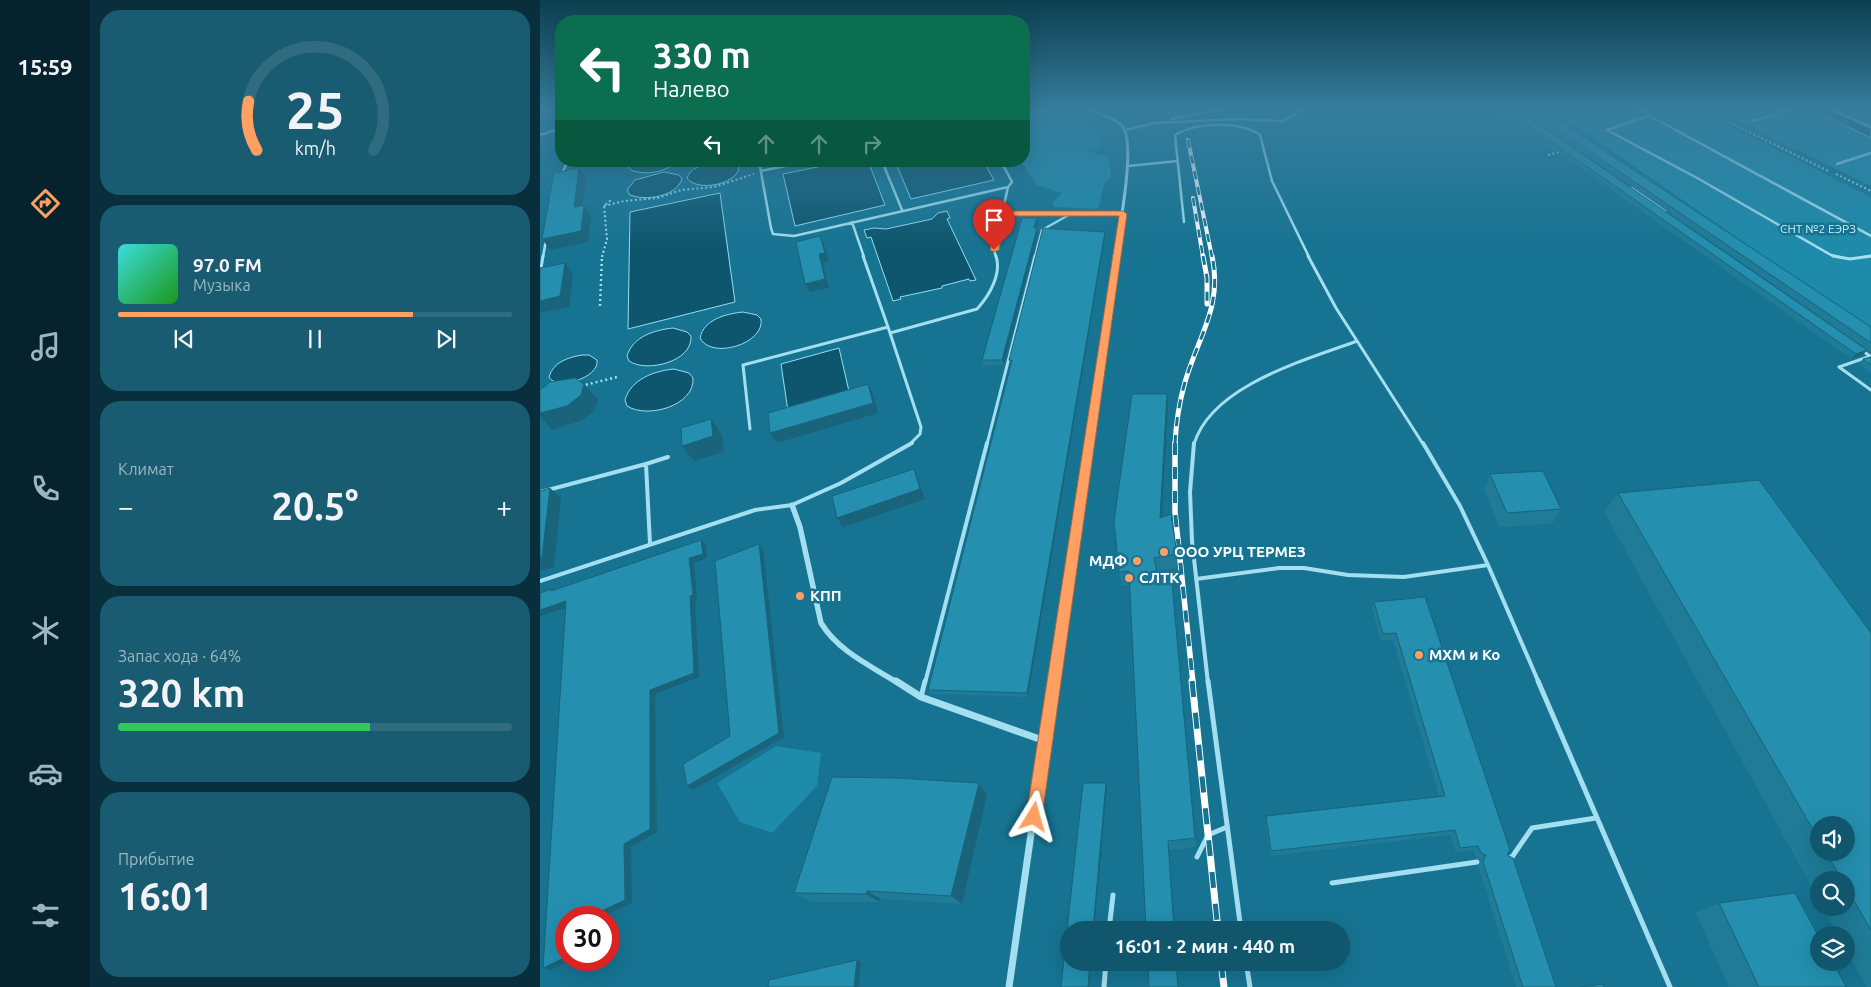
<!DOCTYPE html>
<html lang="ru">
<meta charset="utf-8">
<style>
:root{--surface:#10566d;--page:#195c72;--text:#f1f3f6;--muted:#9cb7c2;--line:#306c80;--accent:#ff9f62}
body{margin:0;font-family:Ubuntu,sans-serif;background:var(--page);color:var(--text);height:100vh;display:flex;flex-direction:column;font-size:19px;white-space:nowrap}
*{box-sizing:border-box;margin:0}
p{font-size:16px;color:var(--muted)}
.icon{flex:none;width:28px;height:28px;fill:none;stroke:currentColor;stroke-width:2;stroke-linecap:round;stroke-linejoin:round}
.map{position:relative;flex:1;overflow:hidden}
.sheet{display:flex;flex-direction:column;gap:10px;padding:10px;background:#092f3c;width:450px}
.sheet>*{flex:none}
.guide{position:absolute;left:15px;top:15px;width:475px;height:152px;border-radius:20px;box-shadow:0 5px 20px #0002;background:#0b6e4f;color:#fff;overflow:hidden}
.tools{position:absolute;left:1270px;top:816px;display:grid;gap:10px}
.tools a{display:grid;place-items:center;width:45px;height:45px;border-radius:50%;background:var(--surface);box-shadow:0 5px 20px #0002;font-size:25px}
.speed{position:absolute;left:15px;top:906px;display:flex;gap:10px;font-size:25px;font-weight:700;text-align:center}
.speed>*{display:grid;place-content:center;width:65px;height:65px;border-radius:50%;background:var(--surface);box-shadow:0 5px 20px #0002;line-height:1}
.speed .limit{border:8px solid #d22;background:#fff;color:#111}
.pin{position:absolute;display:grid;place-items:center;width:42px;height:42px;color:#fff;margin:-51px -21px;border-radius:50% 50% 50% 0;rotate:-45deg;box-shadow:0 0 5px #0007}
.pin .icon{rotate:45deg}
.me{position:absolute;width:55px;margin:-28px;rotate:8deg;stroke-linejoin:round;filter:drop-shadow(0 0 4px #0008)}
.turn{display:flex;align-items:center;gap:18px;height:105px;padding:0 15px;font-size:22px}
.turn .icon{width:65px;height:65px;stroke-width:2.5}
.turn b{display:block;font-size:35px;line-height:42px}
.lanes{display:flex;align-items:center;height:48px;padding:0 15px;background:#0003;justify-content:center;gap:25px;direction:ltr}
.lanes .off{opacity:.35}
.big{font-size:38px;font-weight:700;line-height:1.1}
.sheet .tile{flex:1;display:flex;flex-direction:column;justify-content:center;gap:8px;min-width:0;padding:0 18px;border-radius:20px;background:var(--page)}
.sheet .dial{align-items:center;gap:0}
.dial svg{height:130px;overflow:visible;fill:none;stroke:var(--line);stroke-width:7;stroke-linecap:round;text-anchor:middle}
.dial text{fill:var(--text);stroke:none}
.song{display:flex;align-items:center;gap:15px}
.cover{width:60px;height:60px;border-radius:8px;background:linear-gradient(135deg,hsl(180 70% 55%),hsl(120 70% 35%))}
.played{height:5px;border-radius:2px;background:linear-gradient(90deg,var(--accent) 75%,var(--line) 75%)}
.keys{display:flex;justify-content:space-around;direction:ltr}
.heat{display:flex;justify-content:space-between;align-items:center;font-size:28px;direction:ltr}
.charge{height:8px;border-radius:4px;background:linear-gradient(90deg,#34c759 64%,var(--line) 0)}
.trip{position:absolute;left:520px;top:921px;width:290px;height:50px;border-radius:25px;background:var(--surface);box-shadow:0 5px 20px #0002;font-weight:700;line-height:50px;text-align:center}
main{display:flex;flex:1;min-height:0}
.tab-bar{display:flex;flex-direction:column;width:90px;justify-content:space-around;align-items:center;background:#06222c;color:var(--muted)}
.tab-bar .icon{width:35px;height:35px}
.tab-bar .selected{color:var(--accent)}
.tab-bar b{font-size:22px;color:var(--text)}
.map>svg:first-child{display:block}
.green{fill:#1e8baa}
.water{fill:#0e566e;stroke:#95dff3}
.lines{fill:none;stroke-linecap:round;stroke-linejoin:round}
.path-far1{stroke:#a3dff0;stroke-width:2;stroke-dasharray:2 2.5;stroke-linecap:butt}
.path{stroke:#a3dff0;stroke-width:2.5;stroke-dasharray:2 3;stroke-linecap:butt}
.service-far3{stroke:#a3dff0;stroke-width:2.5}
.service-far2{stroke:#a3dff0;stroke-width:3}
.service-far1{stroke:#a3dff0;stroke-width:4}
.service{stroke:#a3dff0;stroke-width:5}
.minor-far3{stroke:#a3dff0;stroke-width:3}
.minor-far2{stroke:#a3dff0;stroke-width:4.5}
.minor-far1{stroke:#a3dff0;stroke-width:5.5}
.minor{stroke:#a3dff0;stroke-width:7}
.rail-far3-casing{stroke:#fff;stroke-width:4}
.rail-far2-casing{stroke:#fff;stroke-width:5}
.rail-far1-casing{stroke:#fff;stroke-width:5.5}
.rail-casing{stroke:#fff;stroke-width:7}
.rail-far3{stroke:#167391;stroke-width:2.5;stroke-dasharray:8;stroke-linecap:butt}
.rail-far2{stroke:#167391;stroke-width:3;stroke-dasharray:9;stroke-linecap:butt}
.rail-far1{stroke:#167391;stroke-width:4;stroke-dasharray:12;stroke-linecap:butt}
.rail{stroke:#167391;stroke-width:5;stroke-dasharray:16;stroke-linecap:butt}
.wall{fill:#1f7b96;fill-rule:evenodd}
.shaded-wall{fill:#19647a}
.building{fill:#248faf;stroke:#19647a}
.route{fill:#ff9f62;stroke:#a66740}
.poi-dot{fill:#ff9f62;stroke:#167391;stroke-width:2}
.labels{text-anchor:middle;stroke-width:5;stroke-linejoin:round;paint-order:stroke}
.far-park-label{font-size:12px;fill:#caf0fc;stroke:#167391}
.poi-label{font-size:15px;font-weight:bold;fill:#fff;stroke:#167391;text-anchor:start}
</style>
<main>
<nav class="tab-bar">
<b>15:59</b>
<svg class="icon selected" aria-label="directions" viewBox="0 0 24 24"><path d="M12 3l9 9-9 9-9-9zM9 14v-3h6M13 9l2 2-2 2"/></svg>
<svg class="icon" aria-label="music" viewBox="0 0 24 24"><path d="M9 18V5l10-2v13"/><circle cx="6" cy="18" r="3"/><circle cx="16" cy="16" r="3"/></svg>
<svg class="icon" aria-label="phone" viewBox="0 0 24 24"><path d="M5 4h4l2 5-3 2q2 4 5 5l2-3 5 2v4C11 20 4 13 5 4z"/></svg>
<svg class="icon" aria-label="climate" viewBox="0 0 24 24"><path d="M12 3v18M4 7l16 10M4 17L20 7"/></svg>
<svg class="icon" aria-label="car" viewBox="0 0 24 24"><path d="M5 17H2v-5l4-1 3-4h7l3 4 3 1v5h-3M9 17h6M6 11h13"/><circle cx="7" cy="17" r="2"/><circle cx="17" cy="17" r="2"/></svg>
<svg class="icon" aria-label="filters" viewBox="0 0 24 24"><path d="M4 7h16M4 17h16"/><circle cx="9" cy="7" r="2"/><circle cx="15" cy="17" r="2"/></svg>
</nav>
<section class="sheet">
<div class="tile dial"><svg viewBox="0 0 100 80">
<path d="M14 69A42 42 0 1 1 86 69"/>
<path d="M14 69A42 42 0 0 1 9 39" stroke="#ff9f62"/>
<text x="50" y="56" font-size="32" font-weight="700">25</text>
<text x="50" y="72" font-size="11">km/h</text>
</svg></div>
<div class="tile">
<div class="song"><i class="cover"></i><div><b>97.0 FM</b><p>Музыка</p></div></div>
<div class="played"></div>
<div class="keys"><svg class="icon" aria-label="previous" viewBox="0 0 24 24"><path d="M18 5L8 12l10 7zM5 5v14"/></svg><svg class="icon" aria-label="pause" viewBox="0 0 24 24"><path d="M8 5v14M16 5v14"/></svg><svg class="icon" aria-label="next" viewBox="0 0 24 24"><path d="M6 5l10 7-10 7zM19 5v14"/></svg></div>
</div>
<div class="tile"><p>Климат</p>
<div class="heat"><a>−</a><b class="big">20.5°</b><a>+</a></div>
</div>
<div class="tile"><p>Запас хода · 64%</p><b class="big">320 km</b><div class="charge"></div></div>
<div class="tile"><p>Прибытие</p><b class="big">16:01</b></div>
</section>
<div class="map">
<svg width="1331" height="987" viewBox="0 0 1331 987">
<rect width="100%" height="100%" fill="#167391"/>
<!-- green -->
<path class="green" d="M484,110C494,110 506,108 516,110C536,113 558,127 562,147L547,150L570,158L568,165L571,170L570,179L564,184L558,209L514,207L512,203L522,193L497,185L481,161H484Z
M1013,110H1157L1331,197V331Z
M1176,110H1331V186Z
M236,746L281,753L277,786L232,833L200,822L177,783Z"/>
<!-- water -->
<path class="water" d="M1287,110L1301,114L1331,128V138L1286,116L1280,111Z
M91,161H138C126,172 106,176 91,170L88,166Z
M307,161H328L345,205L255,226L243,174Z
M355,161H443L454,180L371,199Z
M172,162L196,164L199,168C196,185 156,192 147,178C150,168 162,165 172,162Z
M124,172L139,175L142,179C136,197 105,201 90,195L87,190L95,180Z
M180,193L195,302L88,329L90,212Z
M407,211L410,218L407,219L436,280L430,281L429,279L402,286V288L360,297L361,299L353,301L331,237L327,238L324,230L334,228L346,229L392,219L398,213Z
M203,312L217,315L221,319C225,344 171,360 160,338C164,319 186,314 203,312Z
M133,328L147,332L151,336C153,362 106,373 89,361L87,356C93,336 115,330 133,328Z
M299,348L311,400L249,418L241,364Z
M42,355H49L57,360C60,378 16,391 9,377C13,362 29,357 42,355Z
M134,369L149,373L153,378C155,406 107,419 87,406L85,400C91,379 114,371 134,369Z"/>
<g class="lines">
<!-- path-far1 -->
<path class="path-far1" d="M1165,110L1290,172
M1008,155L1023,151
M1296,174L1331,191
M64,206L84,201L118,198L141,190L174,187L214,174
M62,257L67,239L64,206L71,200"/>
<!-- path -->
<path class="path" d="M60,306L62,256
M41,386L77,377"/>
<!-- service-far3 -->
<path class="service-far3" d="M1099,110L1331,236
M1292,110L1331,127
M1110,115L1067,130L1159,179L1291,255L1299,257
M631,119L680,110
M1212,121L1251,110
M614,123L697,119L743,121L762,110
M585,130L615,123
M0,135L21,128
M219,161L231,228L233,234L254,236L468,187
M342,161L362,210
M1297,164L1331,153
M588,166L637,161
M221,171L270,161
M21,175L28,161
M1092,188L1125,211
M312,222L324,257
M644,222L635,135C656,122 700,121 720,135L732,181L769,257
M3,257L6,240
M456,257L454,250L468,187L472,182L461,161
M495,257L502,230L534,212
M1326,257L1331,256"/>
<!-- service-far2 -->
<path class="service-far2" d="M323,256L348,327
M768,256L796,308L883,444
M1293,256L1310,259L1331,256
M0,274L3,256
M350,333L437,309C449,296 462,274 456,256
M1323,351L1331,357
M1331,356L1299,367L1331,390
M210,429L203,365L348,327L381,427L380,434L370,444
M447,444L495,256
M654,444C672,385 766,360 817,341"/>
<!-- service-far1 -->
<path class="service-far1" d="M654,443L650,492L652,541L668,683
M883,443L920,506L948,565
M106,464L128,457
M0,492L106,464L110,544
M656,579L739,568H764L808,575L864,577L948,565L999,683
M0,581L215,510L252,505L301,483L372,443
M385,683L447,443"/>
<!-- service -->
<path class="service" d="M668,681L701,930
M998,681L1130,987
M381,697L385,681
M657,857L668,835L687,827
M967,858L972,857L992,828L1056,818
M792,883L937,862
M569,930L573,895
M706,962L710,987
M564,987L566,962"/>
<!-- minor-far3 -->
<path class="minor-far3" d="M551,110C561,115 579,119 584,129C595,149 579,231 575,257
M462,214H583"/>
<!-- minor-far2 -->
<path class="minor-far2" d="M548,444L575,256"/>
<!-- minor-far1 -->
<path class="minor-far1" d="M252,505L260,527L281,623C298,651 331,666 358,683
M513,683L548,443"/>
<!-- minor -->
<path class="minor" d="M356,681L381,697L505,741
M469,987L513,681"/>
<defs>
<path id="rail-far3" d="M648,140L672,257
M653,198L663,257"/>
<path id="rail-far2" d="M663,256L667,278V304
M635,444C636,423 639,403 645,382C658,337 683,306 672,256"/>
<path id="rail-far1" d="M635,443V512L653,683"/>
<path id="rail" d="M652,681L678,930
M681,962L684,987"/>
</defs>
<!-- rail-far3 casing -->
<use href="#rail-far3" class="rail-far3-casing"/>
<!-- rail-far2 casing -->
<use href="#rail-far2" class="rail-far2-casing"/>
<!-- rail-far1 casing -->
<use href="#rail-far1" class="rail-far1-casing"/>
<!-- rail casing -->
<use href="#rail" class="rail-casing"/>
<!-- rail-far3 -->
<use href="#rail-far3" class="rail-far3"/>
<!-- rail-far2 -->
<use href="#rail-far2" class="rail-far2"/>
<!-- rail-far1 -->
<use href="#rail-far1" class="rail-far1"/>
<!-- rail -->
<use href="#rail" class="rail"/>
</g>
<!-- wall -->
<path class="wall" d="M958,110H978L1323,355L1311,359Z
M981,110H1003L1331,327V352Z
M498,223L496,228L498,234L464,365L443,366L442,360Z
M565,237L488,697L391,694L388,690L471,365L469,360Z
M1331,357V373L1318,364L1323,359Z
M0,390L58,400L55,410L41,421L12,430L0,418Z
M627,394L628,409L622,517L637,554V568L617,571L655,838L656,847L629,850L635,930H606L590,585L582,586L579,572Z
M950,474L1021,509L1012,524L959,527L944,489Z
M1078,493L1331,633V987H1327L1306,950V935H1298L1283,908H1306V880H1279V900L1064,512ZM1279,825L1306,852H1279Z
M885,597L967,855L1016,987H976L938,866L941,860L936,858L933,850L916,853L910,835L730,856L725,821L726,816L899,797L853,640L841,641L832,609L834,602Z
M447,795L422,904L341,899L340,902H271L254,893Z
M1179,903L1306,987H1189L1155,912Z"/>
<!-- shaded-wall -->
<path class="shaded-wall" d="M39,168L46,178L41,217L34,207Z
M44,205L51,215L48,242L10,250L2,239Z
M497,218L498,223L495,234L494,228Z
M497,228L498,234L464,365L462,360Z
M565,232V237L488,697L487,693Z
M280,236L284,244L289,261L283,263L289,288L270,292L265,284Z
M25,263L33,273L29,307L0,313V301Z
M1327,350L1323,355L1311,359L1316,354Z
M44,384L58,400L55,410L41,421L12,430L0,417V413Z
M328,384L333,394L338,413L237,443L230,433Z
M627,394L628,409L621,532L620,518Z
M171,419L182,435L184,452L154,461L142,446Z
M374,469L378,479L385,499L303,527L297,518Z
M10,488L21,498L14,567L0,571V558Z
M161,540L166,545L167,558L154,563L157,600L155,601L159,677L115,694L117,832L91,847L92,903L59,918H47L84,844L110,690L150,596L149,558Z
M219,544L223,549L244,737L153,790L147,786L239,733Z
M26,601L32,606L0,616V610Z
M439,783L447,795L422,904L411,896Z
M566,783L567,787L554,930H553Z
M628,841L629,850L635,930H634Z
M327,891L341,899L340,902L326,894Z
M26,957V960H31L11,970L3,968Z
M317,960L321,962L319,987H314Z
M550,962H551L549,987H548Z
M636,962H637L639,987H638Z"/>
<!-- building -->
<path class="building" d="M966,110H978L1327,350L1316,354Z
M989,110H1003L1331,327V343Z
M39,168L34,207L44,205L41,231L2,239L14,173Z
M482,218H497L494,228H497L462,360H442Z
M503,228L565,232L487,693L388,690L472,360H469Z
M280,236L285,253L279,254L285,279L265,284L256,242Z
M25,263L20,296L0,301V268Z
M1331,357V365L1323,359Z
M35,378L44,384L41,395L27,406L0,413V390L10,382Z
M328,384L333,403L230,433L228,413Z
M592,394H627L620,518L631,514L637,554L614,558L619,584L632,583L655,838L628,841L634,930H606L589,571L579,572L574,521Z
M171,419L173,436L142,446L141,428Z
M374,469L380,489L297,518L292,496Z
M1003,471L1021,509L967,513L950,474Z
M1219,480L1331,633V930L1306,887V880H1302L1286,852H1306V825H1279V840L1078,493Z
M10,488L2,557L0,558V491Z
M161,540L163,554L149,558L153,595L150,596L154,673L110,690V829L84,844L85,900L47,918H26V957L3,968L26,601L0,610V593L12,589L11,591Z
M219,544L239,733L147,786L143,764L190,736L175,561Z
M885,597L970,850L967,855L973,858L1016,987H983L943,862L946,855L941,853L938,846L920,848L915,830L731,851L726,816L905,796L856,633L843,634L834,602Z
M292,777L357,778L439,783L411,896L327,891L326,894L254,893Z
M543,783H566L553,930H529V962H550L548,987H521Z
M1255,893L1279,937V962H1293L1306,987H1219L1179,903Z
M317,960L314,987H228L229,980Z
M608,962H636L638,987H609Z
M1063,984L1064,987H1040Z"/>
<!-- sky -->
<linearGradient id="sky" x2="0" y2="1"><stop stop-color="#0c3f50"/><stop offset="0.44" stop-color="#367d9d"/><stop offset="1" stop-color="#367d9d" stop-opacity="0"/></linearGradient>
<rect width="1331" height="248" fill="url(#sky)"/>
<!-- route -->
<path class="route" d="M462,211H583L587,214L502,817L500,822L494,824L489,822L486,817L579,216H465L459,250L454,252L450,250L458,214Z"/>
<!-- markers -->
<g class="poi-dot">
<circle cx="624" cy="552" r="5"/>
<circle cx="597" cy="561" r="5"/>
<circle cx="589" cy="578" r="5"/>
<circle cx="260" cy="596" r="5"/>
<circle cx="879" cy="655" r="5"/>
</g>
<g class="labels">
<!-- far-park labels -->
<g class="far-park-label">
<text x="1278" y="233">СНТ №2 ЕЭРЗ</text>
</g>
<!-- poi labels -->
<g class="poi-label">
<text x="634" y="557">ООО УРЦ ТЕРМЕЗ</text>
<text x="587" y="566" text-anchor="end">МДФ</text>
<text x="599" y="583">СЛТК</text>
<text x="270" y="601">КПП</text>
<text x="889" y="660">МХМ и Ко</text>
</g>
</g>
</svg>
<div class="tools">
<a><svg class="icon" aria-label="sound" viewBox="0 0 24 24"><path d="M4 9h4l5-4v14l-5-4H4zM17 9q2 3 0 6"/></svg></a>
<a><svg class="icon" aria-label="search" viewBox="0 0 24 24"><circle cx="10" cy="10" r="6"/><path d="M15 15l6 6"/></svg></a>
<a><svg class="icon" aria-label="layers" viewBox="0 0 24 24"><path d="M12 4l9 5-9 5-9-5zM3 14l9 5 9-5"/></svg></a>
</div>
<div class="speed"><div class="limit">30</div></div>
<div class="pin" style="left:454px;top:250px;background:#d93025"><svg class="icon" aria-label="arrive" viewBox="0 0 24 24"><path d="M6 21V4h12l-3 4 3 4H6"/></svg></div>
<svg class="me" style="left:494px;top:817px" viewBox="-20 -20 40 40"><path d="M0-17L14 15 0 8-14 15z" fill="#ff9f62" stroke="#fff" stroke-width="4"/></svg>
<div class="trip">16:01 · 2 мин · 440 m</div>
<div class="guide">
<div class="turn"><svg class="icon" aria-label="left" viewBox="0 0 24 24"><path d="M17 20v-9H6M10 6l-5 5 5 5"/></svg><div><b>330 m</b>Налево</div></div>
<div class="lanes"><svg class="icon" aria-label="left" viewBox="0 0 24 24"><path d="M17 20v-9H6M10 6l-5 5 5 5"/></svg><svg class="icon off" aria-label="ahead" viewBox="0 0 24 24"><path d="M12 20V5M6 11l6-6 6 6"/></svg><svg class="icon off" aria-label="ahead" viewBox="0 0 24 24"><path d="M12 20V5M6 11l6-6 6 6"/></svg><svg class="icon off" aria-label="right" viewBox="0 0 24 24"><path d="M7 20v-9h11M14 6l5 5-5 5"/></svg></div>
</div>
</div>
</main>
